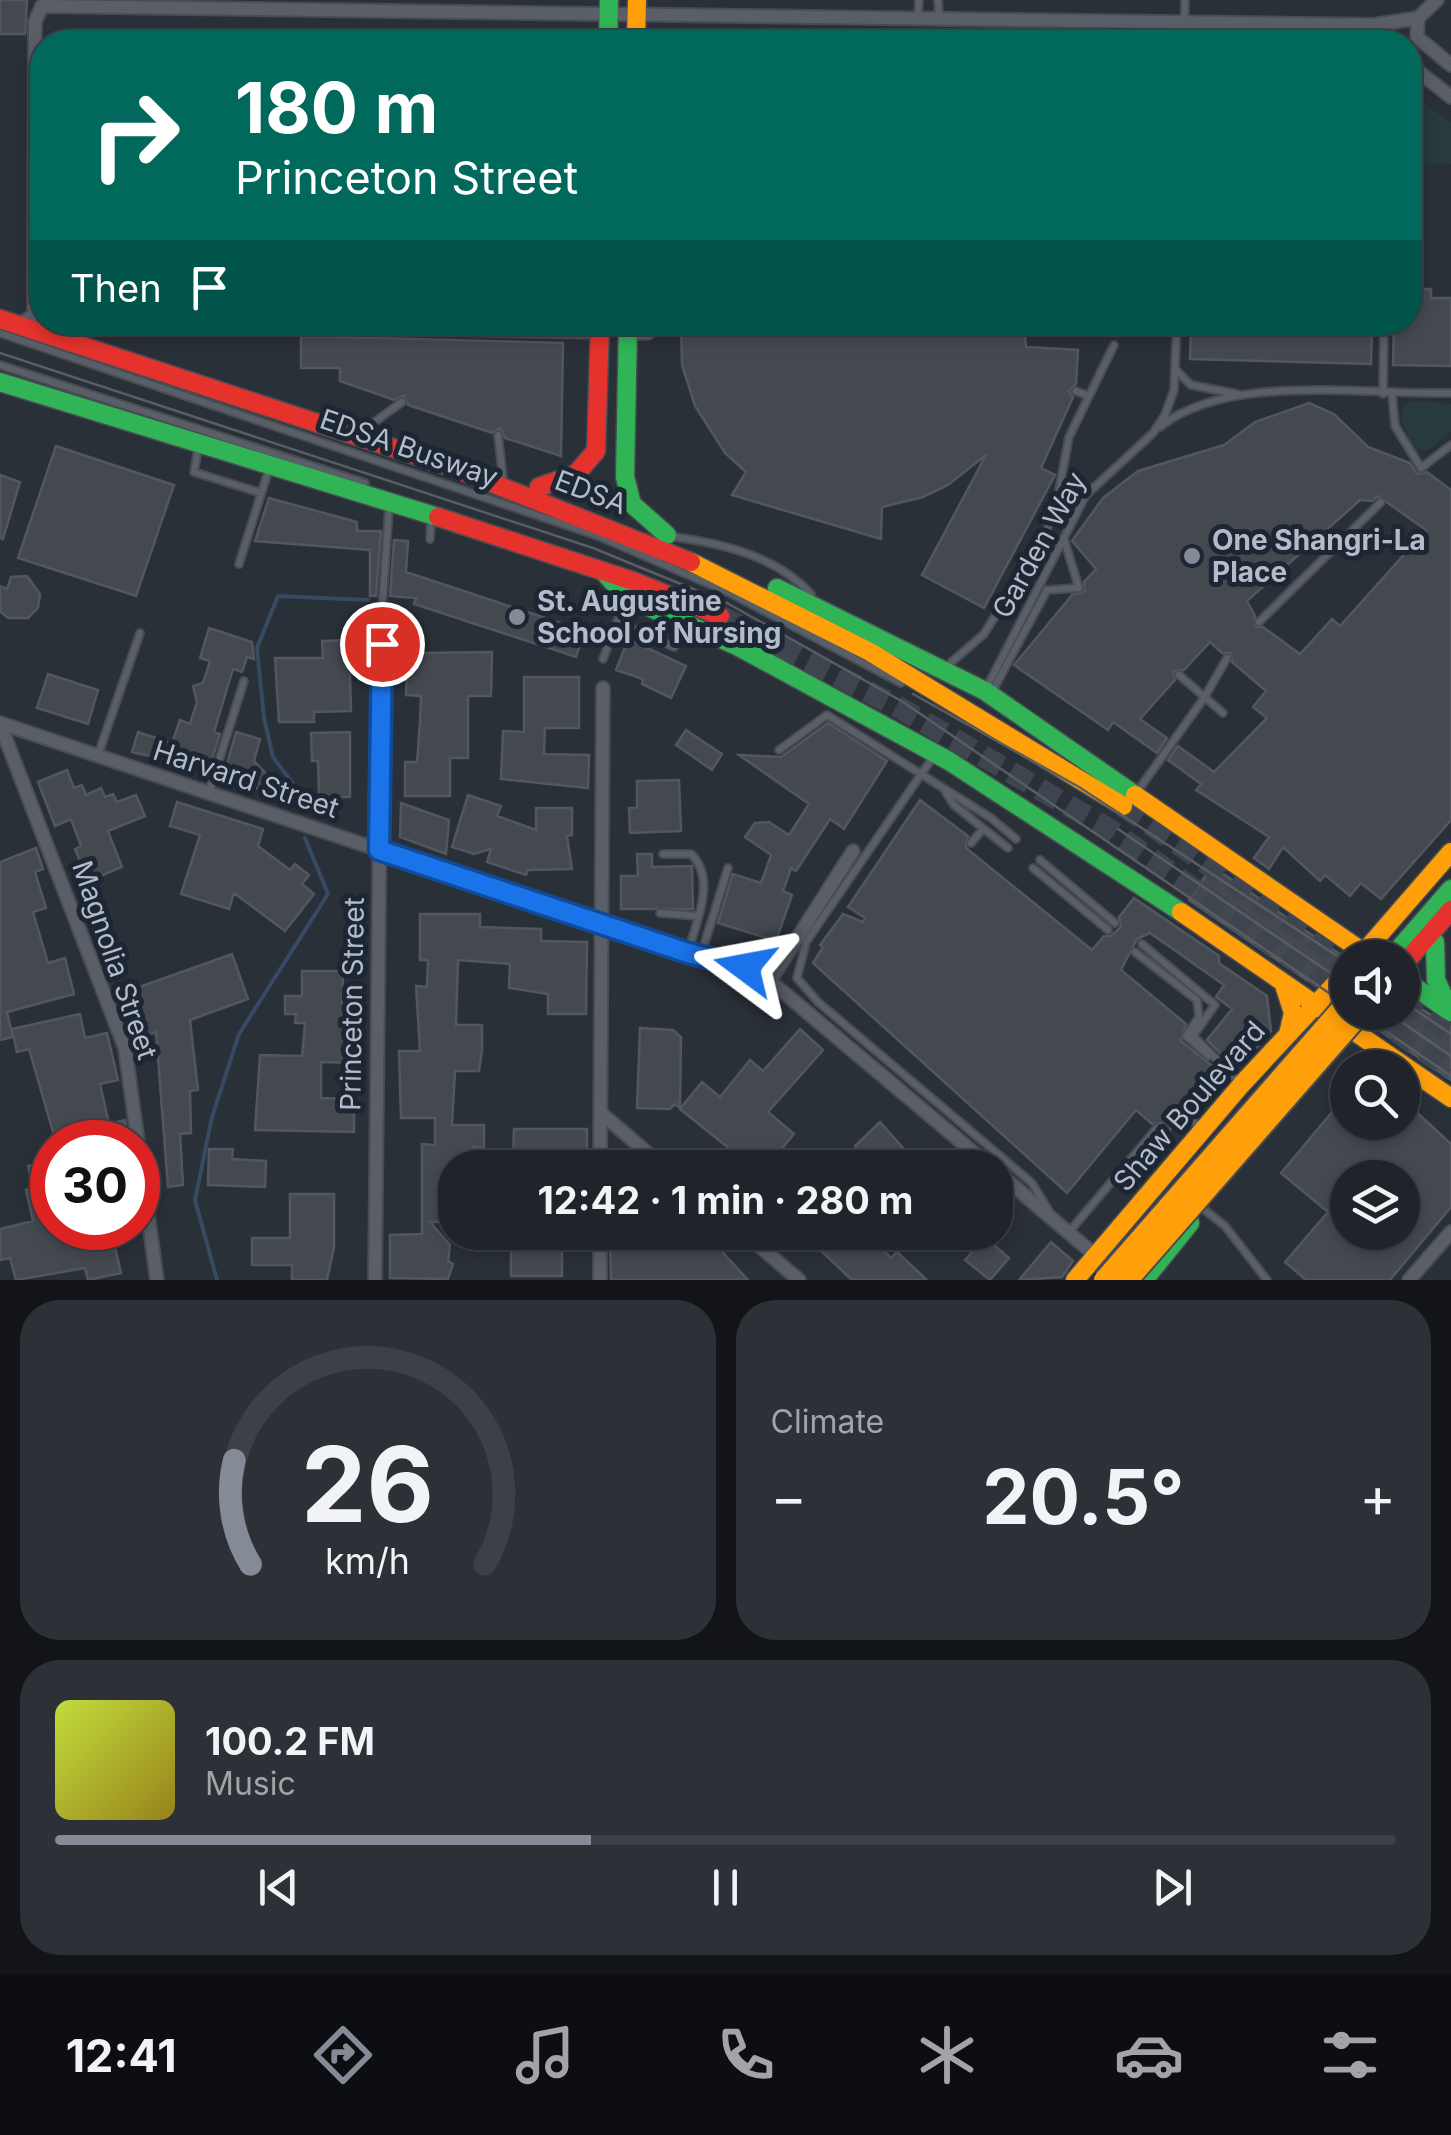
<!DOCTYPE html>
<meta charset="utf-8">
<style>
:root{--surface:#20242a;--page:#2d3036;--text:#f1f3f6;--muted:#a2a4a8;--line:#3d4147;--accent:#848b96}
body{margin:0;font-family:Inter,sans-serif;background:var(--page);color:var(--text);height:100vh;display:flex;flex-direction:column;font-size:38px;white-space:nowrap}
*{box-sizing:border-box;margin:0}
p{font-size:32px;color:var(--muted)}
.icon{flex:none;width:55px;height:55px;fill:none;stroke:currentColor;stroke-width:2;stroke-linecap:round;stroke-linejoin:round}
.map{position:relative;height:1280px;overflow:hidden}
.panel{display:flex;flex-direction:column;gap:20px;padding:20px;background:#121417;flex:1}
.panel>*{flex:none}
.guide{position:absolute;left:30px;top:30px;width:1392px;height:305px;border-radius:40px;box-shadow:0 5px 15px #0003,0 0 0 2px var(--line);background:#00695c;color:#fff;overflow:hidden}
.fabs{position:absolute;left:1330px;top:940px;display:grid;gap:20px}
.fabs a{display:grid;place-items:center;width:90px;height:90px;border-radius:50%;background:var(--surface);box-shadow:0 5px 15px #0003,0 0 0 2px var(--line);font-size:50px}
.speed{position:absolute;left:30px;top:1120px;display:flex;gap:20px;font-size:50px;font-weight:700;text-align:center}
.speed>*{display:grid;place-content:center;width:130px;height:130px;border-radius:50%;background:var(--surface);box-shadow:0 5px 15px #0003,0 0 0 2px var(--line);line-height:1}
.speed .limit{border:15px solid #d22;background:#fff;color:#111}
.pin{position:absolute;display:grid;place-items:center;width:85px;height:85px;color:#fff;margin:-42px;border:5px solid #fff;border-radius:50%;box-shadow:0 2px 10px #0007}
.me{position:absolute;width:110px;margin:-55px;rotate:283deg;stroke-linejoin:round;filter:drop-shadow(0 0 8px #0008)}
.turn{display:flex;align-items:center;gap:35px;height:210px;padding:0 40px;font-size:45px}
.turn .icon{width:130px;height:130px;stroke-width:2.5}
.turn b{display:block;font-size:70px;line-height:85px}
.then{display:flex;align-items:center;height:95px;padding:0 40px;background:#0003;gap:20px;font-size:38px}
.big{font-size:75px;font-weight:700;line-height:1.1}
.panel .card{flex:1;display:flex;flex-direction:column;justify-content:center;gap:15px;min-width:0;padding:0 35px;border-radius:40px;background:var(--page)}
.panel .dial{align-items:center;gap:0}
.dial svg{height:260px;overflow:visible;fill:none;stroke:var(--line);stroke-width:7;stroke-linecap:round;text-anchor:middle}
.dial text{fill:var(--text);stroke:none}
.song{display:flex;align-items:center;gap:30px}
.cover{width:120px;height:120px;border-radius:15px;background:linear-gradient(135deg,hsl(70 70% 55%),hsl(50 70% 35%))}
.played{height:10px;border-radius:5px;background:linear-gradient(90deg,var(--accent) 40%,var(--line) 40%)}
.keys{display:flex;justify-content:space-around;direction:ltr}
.heat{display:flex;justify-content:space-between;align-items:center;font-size:55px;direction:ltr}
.panel .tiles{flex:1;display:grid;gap:20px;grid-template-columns:1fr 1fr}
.card:last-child{grid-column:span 2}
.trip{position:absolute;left:438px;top:1150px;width:575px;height:100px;border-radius:40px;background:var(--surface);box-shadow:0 5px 15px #0003,0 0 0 2px var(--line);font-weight:700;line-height:100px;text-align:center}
.dock{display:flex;height:160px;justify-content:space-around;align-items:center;background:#0d0e11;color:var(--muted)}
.dock .icon{width:70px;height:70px}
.dock .current{color:var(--accent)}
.dock b{font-size:45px;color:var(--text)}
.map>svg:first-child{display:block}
.green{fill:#273a3e}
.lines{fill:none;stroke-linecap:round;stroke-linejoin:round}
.stream{stroke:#384963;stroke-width:4}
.building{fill:#444950;stroke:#52575f;stroke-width:2.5;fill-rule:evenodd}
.highway-tunnel{stroke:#3f454e;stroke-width:22;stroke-dasharray:22 11;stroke-linecap:butt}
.lane-casing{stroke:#484c53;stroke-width:10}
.street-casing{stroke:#484c53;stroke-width:16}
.fast-casing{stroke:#484c53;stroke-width:21}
.slow-casing{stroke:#484c53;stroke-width:21}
.jam-casing{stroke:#484c53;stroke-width:21}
.lane{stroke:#5a5e66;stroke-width:6}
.street{stroke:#5a5e66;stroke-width:12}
.fast{stroke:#30b455;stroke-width:18}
.slow{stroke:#ff9f0a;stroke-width:18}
.jam{stroke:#e5322d;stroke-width:18}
.tram{stroke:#595d64;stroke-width:2.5}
.slow-bridge-casing{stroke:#484c55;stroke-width:24;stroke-linecap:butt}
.slow-bridge{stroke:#ff9f0a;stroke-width:20}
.route-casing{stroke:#114b97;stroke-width:25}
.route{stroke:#1a73e8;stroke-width:18}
.poi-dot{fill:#848b96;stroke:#1d2633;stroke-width:4}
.labels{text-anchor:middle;stroke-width:10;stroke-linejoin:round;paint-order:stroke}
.street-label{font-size:28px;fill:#b4bcc9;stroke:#1d2633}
.poi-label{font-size:28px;font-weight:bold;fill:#b4bcc9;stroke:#1d2633;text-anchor:start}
</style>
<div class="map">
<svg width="1451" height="1280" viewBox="0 0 1451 1280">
<rect width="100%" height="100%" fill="#2a3038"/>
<!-- green -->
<path class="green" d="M1410,93L1451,123V164L1424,165L1410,173Z
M1413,401L1451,404V432L1427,451L1413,449L1401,418L1405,405Z"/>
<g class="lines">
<!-- stream -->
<path class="stream" d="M317,816L273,757L264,718L257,648L278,596L368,600
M217,1280L195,1200L212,1117L239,1034L328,894L305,838"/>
</g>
<!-- building -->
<path class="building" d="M0,0H27L25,34H0Z
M1410,289H1431V298H1451V366L1393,365L1394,322H1410Z
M681,322H1024L1026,347L1078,350L1076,384L1069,391L1073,397L1041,468L1055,475L984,608L922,575L986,455L948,485L923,497L882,507L881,539L732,495L746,472L725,453L695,406L682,365Z
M1191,322H1372L1371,364L1190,359Z
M301,336L563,343L561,456L505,438L500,428L492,433L408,405L404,395L394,400L340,381V368H301Z
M1309,403L1334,414L1368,447L1410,463L1417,474L1427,472L1451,490V820L1381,899L1361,883L1350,896L1325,875L1320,881L1283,847L1269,869L1254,858L1269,837L1196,790L1201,784L1168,760L1178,746L1214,772L1267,718L1253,707L1266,691L1232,662L1231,653H1222L1210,642L1184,670L1173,671L1175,680L1140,719L1167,738L1157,753L1113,722L1108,730L1014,665L1072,595L1085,591L1084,582L1096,569L1072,541L1103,498L1138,471L1224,445L1255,422ZM1378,496L1426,530L1340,626L1332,619L1300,654L1263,627H1255V616L1247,601L1360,500L1372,501Z
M56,446L174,485L136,596L18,558Z
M0,475L20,482L3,539L0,538Z
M269,498L357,522V531H381L376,596H370V550L255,541Z
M394,540L408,541L406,572L585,631L576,657L414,604L416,598L390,596Z
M27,576L40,594L38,608L28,618H8L0,611V586L7,589L11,577Z
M209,628L252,642L254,659L247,657L242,672L233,669L214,732L220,734L211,762L194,756L191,765L132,752L138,732L172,743L180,720L190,724L197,702L193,686L203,683L210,661L200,658Z
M628,639L686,666L671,698L642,684L643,679L616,670Z
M349,640L351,711L314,712V722H279L275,658H323L322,641Z
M410,646L417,653L492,652L491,696H468V758H450V796H405V762H417L420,722L421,696L406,695L407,662L401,655Z
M48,674L98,690L88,724L37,708Z
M524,677H579V728H545L544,754L589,755L588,788L501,779L503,731L524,732Z
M828,723L887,761L844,829L830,819L796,871L791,868L783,891L792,895L776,941L718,923L733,874L761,883L771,855L745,837L755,823L769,822L789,835L809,804L739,755L781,757Z
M686,730L722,754L712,770L676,745Z
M236,732L260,739L254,761L269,777L265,791L223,778Z
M350,732V797H319L318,761H312L311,733Z
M67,770L74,788L82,785L86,795L101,788L105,797L113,794L117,802L136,795L145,816L108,831L122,867L88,881L75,849L81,846L71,819L55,826L38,782Z
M679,780L681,831L630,833L629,808H637V781Z
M468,795L501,806L497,816L536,830V808H572V835L567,836L572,869L528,870L526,875L487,862L491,849L474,854L452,847Z
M920,800L968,836L966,848L1092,950L1104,936H1111L1121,927L1119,917L1134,898L1219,956V963L1267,996L1271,1031L1246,1060L1237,1053L1229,1062L1207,1040L1232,1009L1216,997L1224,985L1150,933L1137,939L1121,970L1186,1024L1181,1041L1220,1072L1189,1108L1178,1109L1180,1118L1165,1136L1162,1123L1152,1124L1136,1110L1067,1193L813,963L823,947L820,945L843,914L863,922L865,918L848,907Z
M177,802L263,829L258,846L290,870L295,864L309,875L302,884L314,894L285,931L234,893L229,909L181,894L200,835L170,826Z
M401,803L449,820L446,854L400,837Z
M36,848L43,869L35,872L46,908L33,912L48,963L65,958L74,994L7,1012L13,1037L0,1040V862Z
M637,854H652V867L692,866L693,909H621V876H638Z
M1212,866L1344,957L1315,986L1189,900Z
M420,914H480V927L541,929V941L587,942L586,1014H548V994L509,988L510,964L458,960L456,1025H482V1051L479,1071H455L452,1125H484V1147H473V1168H455V1222H430L450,1245L448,1261L453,1264L448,1279L390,1278V1235L422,1234V1144L435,1145V1118H401L399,1051H420L416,986L427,987L428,960H420Z
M232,954L248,999L190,1020L198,1090L190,1091L191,1133L180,1134L183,1185L168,1187L156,1032L138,1039L122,993Z
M302,971H343L342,1022H356L355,1063L321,1062V1098L354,1099V1132L255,1130L260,1055L302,1056L305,1023H295L296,1014H285V996H302Z
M1402,997L1451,1027V1080L1370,1024L1375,1012H1402Z
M80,1014L85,1038L107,1033L118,1080L100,1084L109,1124L125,1120L127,1135L96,1142H56L29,1049L17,1052L12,1029Z
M640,1028L673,1030L681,1037L680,1108L675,1104L670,1109L637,1108Z
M800,1029L823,1050L768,1112L794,1134L766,1168H725L736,1154L680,1109L702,1082L720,1097L750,1060L763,1071Z
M1348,1093V1122H1402L1412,1108L1451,1144V1207L1390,1280H1306L1285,1262L1328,1212L1281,1173ZM1348,1178H1402V1232H1348Z
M880,1122L912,1158L917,1151L938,1168H875L855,1146Z
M514,1129H587V1161L513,1160Z
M209,1149H233L232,1159L266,1161L265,1187L208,1185Z
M52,1161V1228H138L139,1232L113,1238L121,1273L88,1280L85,1268L16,1280L10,1258L0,1260V1229L33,1221L26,1190L33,1188L28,1166Z
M290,1194H334V1247L327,1280H292V1265H252V1238H290Z
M489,1232H562V1276H511V1244H489Z
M628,1232H704L748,1280H611L610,1242H627Z
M801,1232H864L891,1258L897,1252L927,1280H852Z
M985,1237L1009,1258L990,1280L965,1260Z
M1051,1242L1073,1261L1062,1277L1019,1280Z"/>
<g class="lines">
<!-- highway-tunnel -->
<path class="highway-tunnel" d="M720,616L900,708L1107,828L1348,997
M1123,806L1348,961
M1402,999L1451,1033
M1369,1012L1451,1070"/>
<defs>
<path id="lane" d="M938,0L939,17
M918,18L919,0
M1184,42L1185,0
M1274,42L1275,24
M141,322L167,327L599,335
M0,333L598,536L730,593L901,683
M630,336H649
M0,365L365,483
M1177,371L1191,385L1237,394
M1076,391L1088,396
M1383,394L1384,322
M1392,394L1395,426L1421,468L1451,445
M1160,427C1229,372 1366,395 1451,393
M362,431L402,402
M498,435L503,478
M198,450L194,472L261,493
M669,536C720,543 775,555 811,594
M430,539L431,521
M239,564L268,472
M624,603L617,622L674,647
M382,609L389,509
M1259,622L1381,502
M603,659L617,622
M947,666L984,634L1041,542L1055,512L1069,437L1114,345
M1179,675L1223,713
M987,687L1086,495L1153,433L1165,415L1174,390L1177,322
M993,690L1047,590L1079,588L1064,539
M779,750L827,715L991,818L1016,839
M98,755L140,633
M933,757L806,942L797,978L818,1002L1032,1183L1049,1211
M945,791L954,805L1008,848
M209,792L244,681
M1137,792L1204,698L1227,658
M971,843L983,829
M663,854H691C717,878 696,923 688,952
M1040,860L1115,923
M1033,868L1108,930
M660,913L698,916
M1142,944L1215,1005L1193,1036L1239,1081
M1135,952L1197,1000L1199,1017L1186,1036L1209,1056
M701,955L728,868
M1184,1113L1198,1126
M1202,1208L1225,1226L1267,1280
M1069,1232L1157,1128"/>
<path id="street" d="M1418,18L1417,37L1451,65
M1418,18L1437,0
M1362,27L1384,42
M1410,65L1451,97
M18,325L34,315L35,22L42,6L1374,25L1418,18
M0,723L687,953L745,967L770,981L992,1168
M0,724L125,1048L157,1280
M770,981L853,851
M601,1113L665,1168
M600,1168L603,688
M995,1170L1096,1256
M743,1232L799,1280
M375,1280L382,609
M600,1280V1232
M1409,1280L1451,1232"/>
<path id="fast" d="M608,42L609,0
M628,322L625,477L632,504L667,535
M0,382L438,517
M604,572L626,597L737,646L949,761L1181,912
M777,588L985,691L1135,795
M1435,942L1436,980L1451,1012
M1391,958L1451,889
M1402,978L1449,1011
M1144,1280L1190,1223"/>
<path id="slow" d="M636,42L637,0
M691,562L870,652L1123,806
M1135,795L1372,958
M1181,912L1451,1098
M1359,958L1451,852
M1284,985L1293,1013L1288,1034
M1075,1280L1242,1084L1348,970"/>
<path id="jam" d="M0,319L454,468L691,562
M539,487L576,474L596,451L600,322
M438,517L633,581L720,616
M1402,966L1451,910"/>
</defs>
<!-- lane casing -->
<use href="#lane" class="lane-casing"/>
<!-- street casing -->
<use href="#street" class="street-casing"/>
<!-- fast casing -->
<use href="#fast" class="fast-casing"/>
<!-- slow casing -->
<use href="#slow" class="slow-casing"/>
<!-- jam casing -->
<use href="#jam" class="jam-casing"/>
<!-- lane -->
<use href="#lane" class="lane"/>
<!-- street -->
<use href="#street" class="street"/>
<!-- fast -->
<use href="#fast" class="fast"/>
<!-- slow -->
<use href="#slow" class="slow"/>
<!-- jam -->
<use href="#jam" class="jam"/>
<!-- tram -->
<path class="tram" d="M0,353L593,548L727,603L903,702L1348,1006
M913,694L1079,787L1348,963
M1118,829L1348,985
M1402,1001L1451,1034
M1358,1012L1451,1076
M1387,1012L1451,1056"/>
<defs>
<path id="slow-bridge" d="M1104,1280L1348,1001
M1128,1280L1362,1012"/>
</defs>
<!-- slow-bridge casing -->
<use href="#slow-bridge" class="slow-bridge-casing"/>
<!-- slow-bridge -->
<use href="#slow-bridge" class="slow-bridge"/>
</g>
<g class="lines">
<defs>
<path id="route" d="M382,644L379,850L688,953L745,967"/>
</defs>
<!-- route casing -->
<use href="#route" class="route-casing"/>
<!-- route -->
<use href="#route" class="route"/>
</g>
<!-- markers -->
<g class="poi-dot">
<circle cx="1192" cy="556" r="10"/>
<circle cx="517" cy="617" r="10"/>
</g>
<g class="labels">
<!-- street labels -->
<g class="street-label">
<text transform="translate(409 448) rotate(19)" y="10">EDSA Busway</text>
<text transform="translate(591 492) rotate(21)" y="10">EDSA</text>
<text transform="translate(1039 545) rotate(-61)" y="10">Garden Way</text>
<text transform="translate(246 779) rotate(18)" y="10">Harvard Street</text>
<text transform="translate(115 960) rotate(71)" y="10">Magnolia Street</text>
<text transform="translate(352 1004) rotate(-89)" y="10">Princeton Street</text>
<text transform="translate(1189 1106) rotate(-49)" y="10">Shaw Boulevard</text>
</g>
<!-- poi labels -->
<g class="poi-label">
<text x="1212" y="550">One Shangri-La<tspan x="1212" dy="32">Place</tspan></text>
<text x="537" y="611">St. Augustine<tspan x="537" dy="32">School of Nursing</tspan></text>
</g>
</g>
</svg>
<div class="fabs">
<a><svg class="icon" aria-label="sound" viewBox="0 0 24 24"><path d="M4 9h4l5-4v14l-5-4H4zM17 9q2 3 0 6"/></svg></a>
<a><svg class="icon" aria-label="search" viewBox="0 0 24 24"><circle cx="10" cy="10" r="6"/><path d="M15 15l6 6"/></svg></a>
<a><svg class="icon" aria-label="layers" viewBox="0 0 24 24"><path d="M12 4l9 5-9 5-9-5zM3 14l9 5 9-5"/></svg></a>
</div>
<div class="speed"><div class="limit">30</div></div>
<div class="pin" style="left:382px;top:644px;background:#d93025"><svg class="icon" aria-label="arrive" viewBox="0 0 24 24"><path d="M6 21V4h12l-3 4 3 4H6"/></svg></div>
<svg class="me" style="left:745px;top:967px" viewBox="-20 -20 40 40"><path d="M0-17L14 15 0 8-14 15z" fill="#1a73e8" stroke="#fff" stroke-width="4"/></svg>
<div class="trip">12:42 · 1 min · 280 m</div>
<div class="guide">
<div class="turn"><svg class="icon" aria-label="right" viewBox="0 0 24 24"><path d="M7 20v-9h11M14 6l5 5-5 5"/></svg><div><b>180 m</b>Princeton Street</div></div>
<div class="then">Then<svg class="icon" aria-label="arrive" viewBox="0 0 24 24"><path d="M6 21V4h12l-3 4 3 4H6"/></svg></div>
</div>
</div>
<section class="panel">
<div class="tiles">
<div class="card dial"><svg viewBox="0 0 100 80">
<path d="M14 69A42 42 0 1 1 86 69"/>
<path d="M14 69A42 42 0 0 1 9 37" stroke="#848b96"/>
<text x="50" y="56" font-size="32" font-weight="700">26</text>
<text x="50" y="72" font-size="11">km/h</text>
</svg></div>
<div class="card"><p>Climate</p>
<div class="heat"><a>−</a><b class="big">20.5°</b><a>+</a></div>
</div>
<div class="card">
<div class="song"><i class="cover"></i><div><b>100.2 FM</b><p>Music</p></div></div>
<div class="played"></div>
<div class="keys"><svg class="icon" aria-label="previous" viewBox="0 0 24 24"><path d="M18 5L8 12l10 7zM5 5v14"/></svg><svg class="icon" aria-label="pause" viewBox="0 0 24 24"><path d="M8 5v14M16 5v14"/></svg><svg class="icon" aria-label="next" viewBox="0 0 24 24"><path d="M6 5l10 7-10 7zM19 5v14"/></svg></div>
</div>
</div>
</section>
<nav class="dock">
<b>12:41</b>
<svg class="icon current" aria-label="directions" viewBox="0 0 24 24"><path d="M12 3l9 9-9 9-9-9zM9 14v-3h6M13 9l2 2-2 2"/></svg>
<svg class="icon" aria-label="music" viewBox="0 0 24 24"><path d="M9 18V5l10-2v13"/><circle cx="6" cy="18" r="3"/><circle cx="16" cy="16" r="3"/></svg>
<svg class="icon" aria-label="phone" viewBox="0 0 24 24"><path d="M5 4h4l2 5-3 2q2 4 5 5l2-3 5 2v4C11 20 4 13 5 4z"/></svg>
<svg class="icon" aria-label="climate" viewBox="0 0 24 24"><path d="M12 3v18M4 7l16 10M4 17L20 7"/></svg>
<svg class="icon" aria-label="car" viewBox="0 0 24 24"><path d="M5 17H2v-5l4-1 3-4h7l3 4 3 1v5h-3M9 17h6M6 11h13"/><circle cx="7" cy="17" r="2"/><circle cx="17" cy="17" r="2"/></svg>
<svg class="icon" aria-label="filters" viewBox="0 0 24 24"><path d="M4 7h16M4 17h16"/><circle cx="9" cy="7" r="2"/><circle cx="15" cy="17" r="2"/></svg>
</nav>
